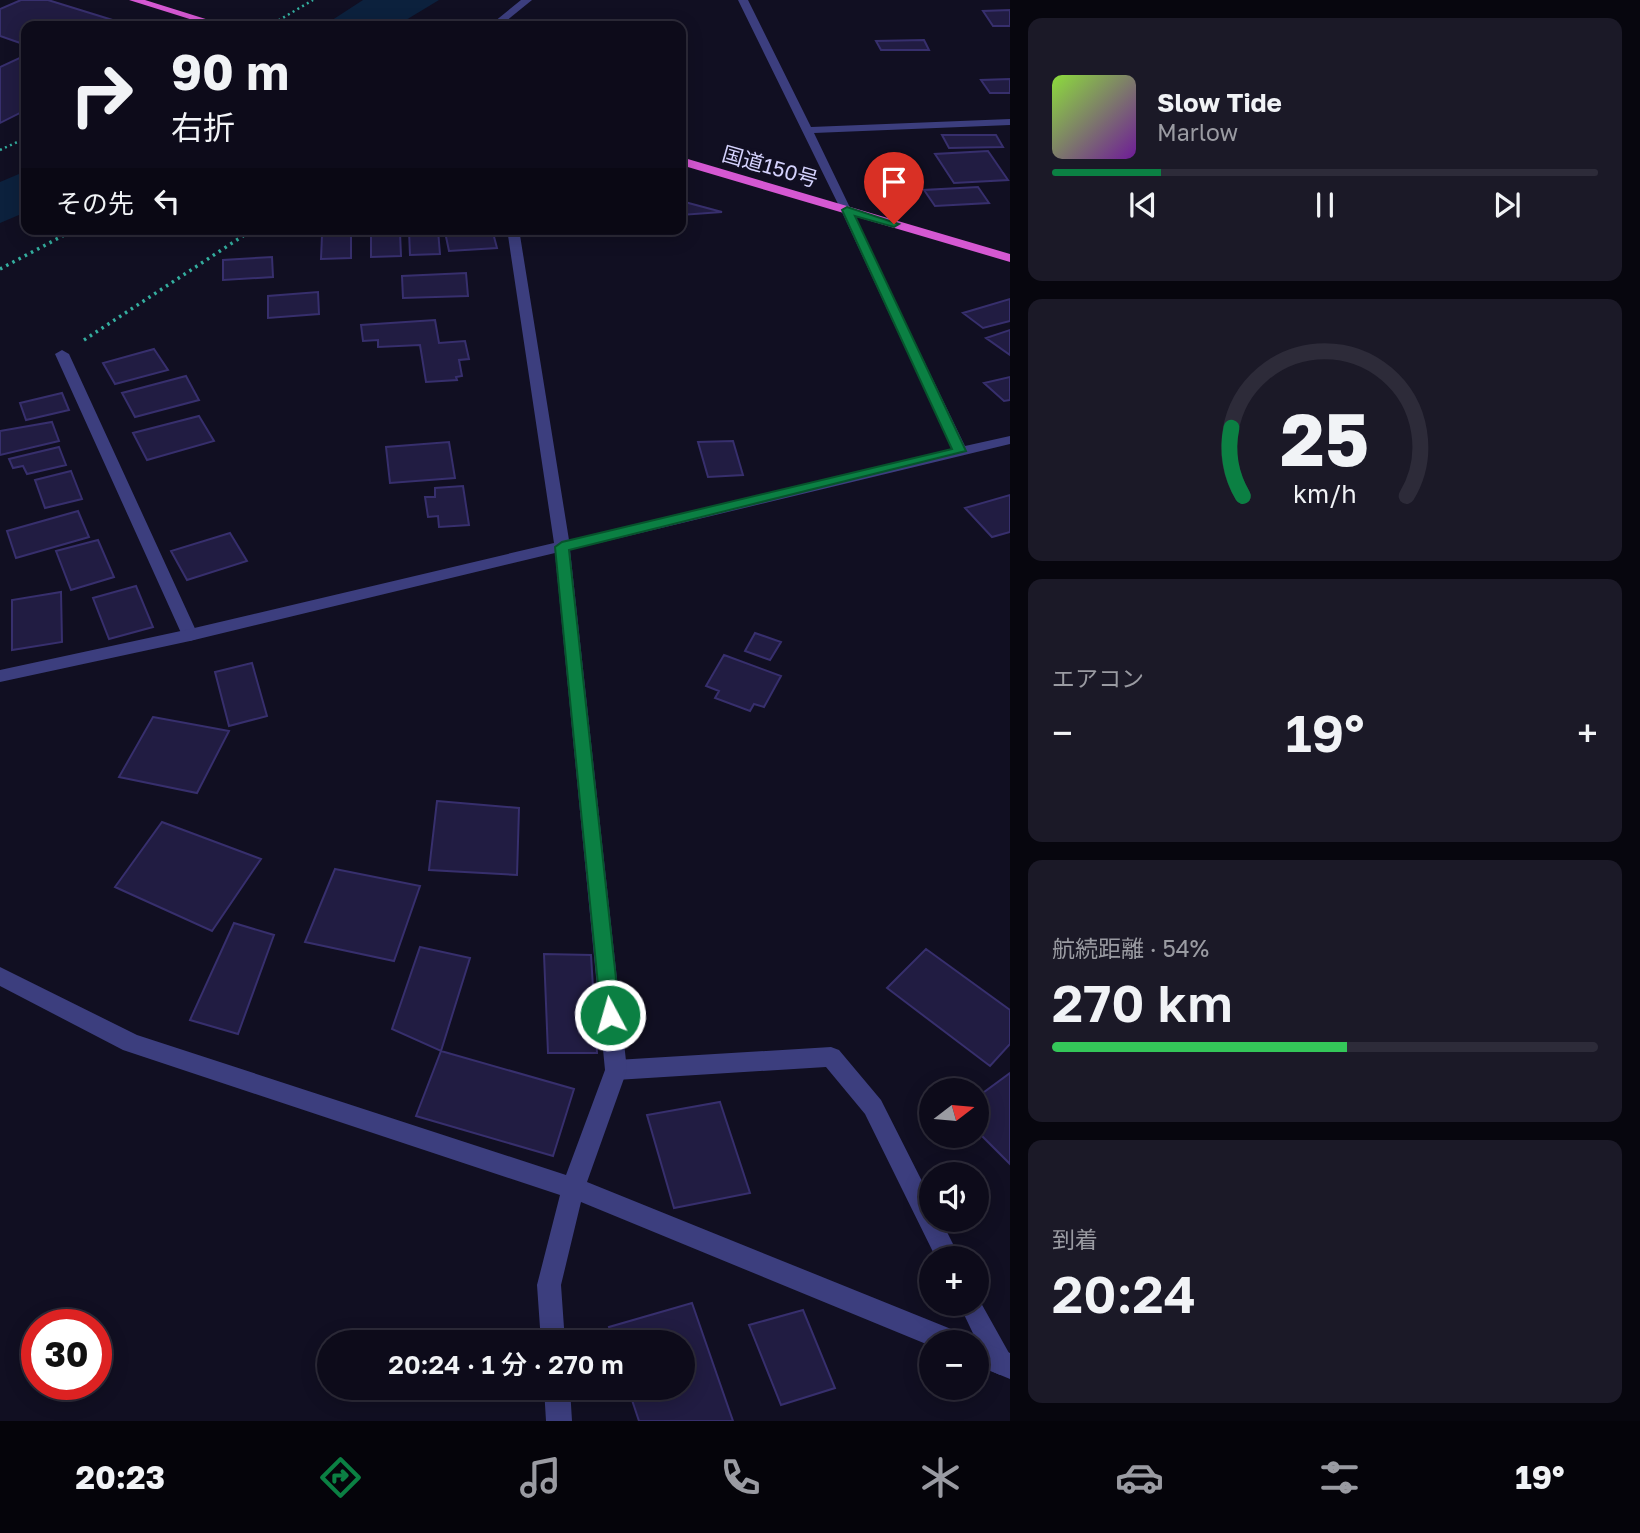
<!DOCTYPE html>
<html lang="ja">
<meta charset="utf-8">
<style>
:root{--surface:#0d0b1a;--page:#1b1927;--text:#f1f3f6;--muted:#9a9ba2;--line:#2d2b39;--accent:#0b8043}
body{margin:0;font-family:"Golos Text","Noto Sans JP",sans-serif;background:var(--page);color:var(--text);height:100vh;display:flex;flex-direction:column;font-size:26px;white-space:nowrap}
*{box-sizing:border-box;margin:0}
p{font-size:23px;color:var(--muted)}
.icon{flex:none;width:38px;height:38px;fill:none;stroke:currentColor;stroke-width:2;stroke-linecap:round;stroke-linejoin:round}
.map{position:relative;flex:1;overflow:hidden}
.sheet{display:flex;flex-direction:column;gap:18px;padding:18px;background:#07060e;width:630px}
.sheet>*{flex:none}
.guide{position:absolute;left:21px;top:21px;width:665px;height:214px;border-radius:14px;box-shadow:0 4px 18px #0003,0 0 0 2px var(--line);background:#0d0b1a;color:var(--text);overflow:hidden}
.needle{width:46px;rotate:74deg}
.buttons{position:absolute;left:919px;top:1078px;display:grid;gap:14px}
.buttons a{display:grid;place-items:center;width:70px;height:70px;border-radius:50%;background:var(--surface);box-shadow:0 4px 18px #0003,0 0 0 2px var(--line);font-size:35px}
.speed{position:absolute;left:21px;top:1309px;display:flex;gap:14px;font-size:35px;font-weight:700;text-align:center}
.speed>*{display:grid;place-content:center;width:91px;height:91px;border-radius:50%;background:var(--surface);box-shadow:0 4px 18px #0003,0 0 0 2px var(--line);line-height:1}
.speed .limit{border:10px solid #d22;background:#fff;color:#111}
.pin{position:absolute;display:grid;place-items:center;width:60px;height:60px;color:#fff;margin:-72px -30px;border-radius:50% 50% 50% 0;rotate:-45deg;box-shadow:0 0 7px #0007}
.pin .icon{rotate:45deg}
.me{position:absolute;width:77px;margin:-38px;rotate:354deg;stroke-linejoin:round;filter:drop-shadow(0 0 5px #0008)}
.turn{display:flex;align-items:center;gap:24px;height:147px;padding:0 35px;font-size:32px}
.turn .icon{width:91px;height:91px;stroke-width:2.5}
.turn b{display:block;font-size:49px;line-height:60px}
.then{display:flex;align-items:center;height:66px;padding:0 35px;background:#0003;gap:14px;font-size:26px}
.big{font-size:52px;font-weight:600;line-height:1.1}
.sheet .widget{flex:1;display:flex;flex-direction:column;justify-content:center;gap:10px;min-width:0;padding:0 24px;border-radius:14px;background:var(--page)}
.sheet .dial{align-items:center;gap:0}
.dial svg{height:182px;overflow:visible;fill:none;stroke:var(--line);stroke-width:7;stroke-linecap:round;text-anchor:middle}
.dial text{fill:var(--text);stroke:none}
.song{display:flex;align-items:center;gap:21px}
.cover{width:84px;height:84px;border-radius:10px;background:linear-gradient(135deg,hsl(90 70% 55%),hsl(280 70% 35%))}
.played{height:7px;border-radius:4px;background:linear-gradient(90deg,var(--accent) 20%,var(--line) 20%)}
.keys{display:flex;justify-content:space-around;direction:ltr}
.heat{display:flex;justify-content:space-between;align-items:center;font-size:38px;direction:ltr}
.charge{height:10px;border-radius:5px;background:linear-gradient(90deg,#34c759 54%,var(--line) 0)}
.trip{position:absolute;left:317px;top:1330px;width:378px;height:70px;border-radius:35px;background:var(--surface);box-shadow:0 4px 18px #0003,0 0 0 2px var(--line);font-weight:600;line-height:70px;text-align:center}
.tab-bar{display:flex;height:112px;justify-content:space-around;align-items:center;background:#05040a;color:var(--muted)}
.tab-bar .icon{width:49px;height:49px}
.tab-bar .active{color:var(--accent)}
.tab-bar b{font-size:32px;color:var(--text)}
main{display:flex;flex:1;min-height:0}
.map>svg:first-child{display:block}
.water{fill:#0c213d}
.building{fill:#211c42;stroke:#372f6d;stroke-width:2}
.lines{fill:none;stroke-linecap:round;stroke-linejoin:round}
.path-far1{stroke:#34ae9f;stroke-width:2.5;stroke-dasharray:2 3.5;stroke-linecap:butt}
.path{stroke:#34ae9f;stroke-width:3.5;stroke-dasharray:2.5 4.5;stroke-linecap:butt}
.service{fill:#3c3e7e;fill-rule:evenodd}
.minor{fill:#3c3e7e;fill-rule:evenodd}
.trunk{fill:#d558d2;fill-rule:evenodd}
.route{fill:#0b8043;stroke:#07532c;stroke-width:2}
.labels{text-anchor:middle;stroke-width:7;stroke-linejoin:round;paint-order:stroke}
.far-street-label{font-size:21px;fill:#d4d2fd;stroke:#110f22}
</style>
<main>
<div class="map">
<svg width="1010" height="1421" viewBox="0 0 1010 1421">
<rect width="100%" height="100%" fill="#110f22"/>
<!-- water -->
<path class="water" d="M363,0H439L396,26H323Z
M26,171V212L0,223V182Z"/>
<!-- building -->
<path class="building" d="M21,0H48L132,26H26V45L0,36V9Z
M1010,10V26H993L983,11Z
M924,40L929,50H881L876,41Z
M26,55V110L0,123V67Z
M1010,79V93H990L981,80Z
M942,135H996L1003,147L949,148Z
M988,151L1008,180L954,183L935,154Z
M978,187L989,203L935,206L924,190Z
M681,201L722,212L681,215Z
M492,229L497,248L449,251L445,232Z
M438,230L440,254L410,255L409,231Z
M400,232L401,256L371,257V233Z
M351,234V258L321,259L322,235Z
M272,257L273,277L223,280V260Z
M466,273L468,296L403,298L402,276Z
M318,292L319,314L268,318V296Z
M1010,299V321L983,328L963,313Z
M435,320L439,343L465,341L469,359L459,360L462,376L456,377L457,380L426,382L420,345L378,347V340L363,341L361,325Z
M1010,330V355L986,338Z
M154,349L168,370L115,384L103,363Z
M186,376L199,400L135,417L122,393Z
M1010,377V400L1004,401L984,383Z
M62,393L69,410L26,420L20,403Z
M199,416L214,441L147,460L133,433Z
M52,422L59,441L0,455V431Z
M733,441L743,475L708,477L698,442Z
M449,442L455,478L390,483L386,447Z
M59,447L66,465L27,474L23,466L13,468L9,459Z
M71,471L82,499L45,508L35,480Z
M463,486L469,525L439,527L438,516L428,517L425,497H435V488Z
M1010,495V532L992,537L965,508Z
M78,511L89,537L16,558L7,531Z
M230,533L247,561L187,580L171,551Z
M98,540L114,577L71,590L56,551Z
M136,586L153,627L109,639L93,598Z
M61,592L62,642L12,650V600Z
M755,633L781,642L770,660L745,651Z
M724,655L781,676L764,707L754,704L750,711L715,698L719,691L706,686Z
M252,663L267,716L229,726L215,672Z
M153,717L229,731L197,793L119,777Z
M437,801L519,808L517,875L429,870Z
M162,822L261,859L212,931L115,887Z
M335,869L420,886L394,961L305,942Z
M234,923L274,935L238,1034L190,1020Z
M420,947L470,958L441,1051L392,1029Z
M926,949L1010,1010V1044L990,1066L887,988Z
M544,954L591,955L597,1053H548Z
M441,1051L574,1089L553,1156L416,1116Z
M1010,1073V1164L976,1130V1098Z
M720,1102L750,1193L674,1208L647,1115Z
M692,1303L733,1421H639L628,1388H682V1342H614L609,1327Z
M803,1310L835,1388L781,1405L749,1325Z"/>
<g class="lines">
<!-- path-far1 -->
<path class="path-far1" d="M269,26L313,0
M0,150L26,138
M66,234L76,229
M246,234L254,229"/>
<!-- path -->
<path class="path" d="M0,269L70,232
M84,340L249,232"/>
<!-- service -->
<path class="service" d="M62,350L69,354L198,635L196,639L190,641L182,635L55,354Z
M831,1047L839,1050L881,1100L931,1199V1220H941L960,1258H936L865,1114L826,1067L616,1080L608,1077L605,1070L608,1063L616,1060Z
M976,1294L1009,1353V1371L1000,1375L991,1371L959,1304H976Z"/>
<!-- minor -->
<path class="minor" d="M521,0H532L500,26H489Z
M738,0H748L811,127L1010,119V125L814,133L965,446L1010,436V444L570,550L627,1070L587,1182L961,1333L964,1342H931V1346L581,1202L561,1285L565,1342H541L537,1285L560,1195L123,1050L0,986V967L137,1035L566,1175L605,1070L555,553L190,641L0,682V670L190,629L554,543L507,229H519L569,540L952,449L841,210Z
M976,1340L1010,1353V1379L976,1365V1342H969Z
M544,1388H570L572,1421H546Z"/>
<!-- trunk -->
<path class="trunk" d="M129,0H145L228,26H212Z
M681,157L1010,254V262L681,165Z"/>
</g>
<!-- route -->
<path class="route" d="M847,207L899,224L894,227L855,216L966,451L569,550L620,1015L617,1021L610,1023L604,1021L601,1015L555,547L562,542L952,449L842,210Z"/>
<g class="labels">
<!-- far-street labels -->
<g class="far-street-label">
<text transform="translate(770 167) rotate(16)" y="7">国道150号</text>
</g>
</g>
</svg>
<div class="buttons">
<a><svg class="needle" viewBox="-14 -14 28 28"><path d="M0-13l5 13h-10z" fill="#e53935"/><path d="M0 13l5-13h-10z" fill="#9a9ba2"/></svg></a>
<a><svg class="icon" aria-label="sound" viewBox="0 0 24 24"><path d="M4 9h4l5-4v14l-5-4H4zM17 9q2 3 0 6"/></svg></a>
<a>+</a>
<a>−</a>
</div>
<div class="speed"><div class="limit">30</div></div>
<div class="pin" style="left:894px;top:224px;background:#d93025"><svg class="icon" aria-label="arrive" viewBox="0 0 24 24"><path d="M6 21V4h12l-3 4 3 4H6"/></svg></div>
<svg class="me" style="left:610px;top:1015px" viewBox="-20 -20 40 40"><circle r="17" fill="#0b8043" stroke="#fff" stroke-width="3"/><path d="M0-11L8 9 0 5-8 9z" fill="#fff"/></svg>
<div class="trip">20:24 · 1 分 · 270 m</div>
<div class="guide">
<div class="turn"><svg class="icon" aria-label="right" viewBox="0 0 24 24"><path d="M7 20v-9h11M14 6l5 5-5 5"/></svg><div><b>90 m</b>右折</div></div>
<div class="then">その先<svg class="icon" aria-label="left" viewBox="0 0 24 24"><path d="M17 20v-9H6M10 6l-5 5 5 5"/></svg></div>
</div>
</div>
<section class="sheet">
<div class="widget">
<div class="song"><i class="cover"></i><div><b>Slow Tide</b><p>Marlow</p></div></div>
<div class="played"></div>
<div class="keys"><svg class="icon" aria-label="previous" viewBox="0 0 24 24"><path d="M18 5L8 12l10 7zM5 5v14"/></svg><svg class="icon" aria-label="pause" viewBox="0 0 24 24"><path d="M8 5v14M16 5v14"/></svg><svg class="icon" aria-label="next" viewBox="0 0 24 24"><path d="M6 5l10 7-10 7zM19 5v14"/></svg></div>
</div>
<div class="widget dial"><svg viewBox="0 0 100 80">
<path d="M14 69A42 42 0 1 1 86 69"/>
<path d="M14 69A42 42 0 0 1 9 39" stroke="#0b8043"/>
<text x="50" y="56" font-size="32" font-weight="700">25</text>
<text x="50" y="72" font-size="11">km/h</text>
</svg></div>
<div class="widget"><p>エアコン</p>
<div class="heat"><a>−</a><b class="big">19°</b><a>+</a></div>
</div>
<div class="widget"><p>航続距離 · 54%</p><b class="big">270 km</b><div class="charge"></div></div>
<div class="widget"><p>到着</p><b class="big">20:24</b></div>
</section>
</main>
<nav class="tab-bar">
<b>20:23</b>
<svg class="icon active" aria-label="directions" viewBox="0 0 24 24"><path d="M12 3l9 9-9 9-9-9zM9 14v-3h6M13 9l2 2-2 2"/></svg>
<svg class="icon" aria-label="music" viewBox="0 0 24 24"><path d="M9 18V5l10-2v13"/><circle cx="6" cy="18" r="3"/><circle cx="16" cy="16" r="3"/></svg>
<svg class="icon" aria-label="phone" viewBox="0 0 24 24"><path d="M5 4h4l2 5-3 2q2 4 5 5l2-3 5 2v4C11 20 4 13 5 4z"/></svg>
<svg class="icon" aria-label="climate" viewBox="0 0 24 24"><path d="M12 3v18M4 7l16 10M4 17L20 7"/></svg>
<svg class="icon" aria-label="car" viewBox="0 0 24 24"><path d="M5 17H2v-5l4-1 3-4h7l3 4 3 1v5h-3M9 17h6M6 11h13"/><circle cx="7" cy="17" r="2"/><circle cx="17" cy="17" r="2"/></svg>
<svg class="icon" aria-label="filters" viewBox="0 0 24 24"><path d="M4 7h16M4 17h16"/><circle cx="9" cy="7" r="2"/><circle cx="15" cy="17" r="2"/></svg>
<b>19°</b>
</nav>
